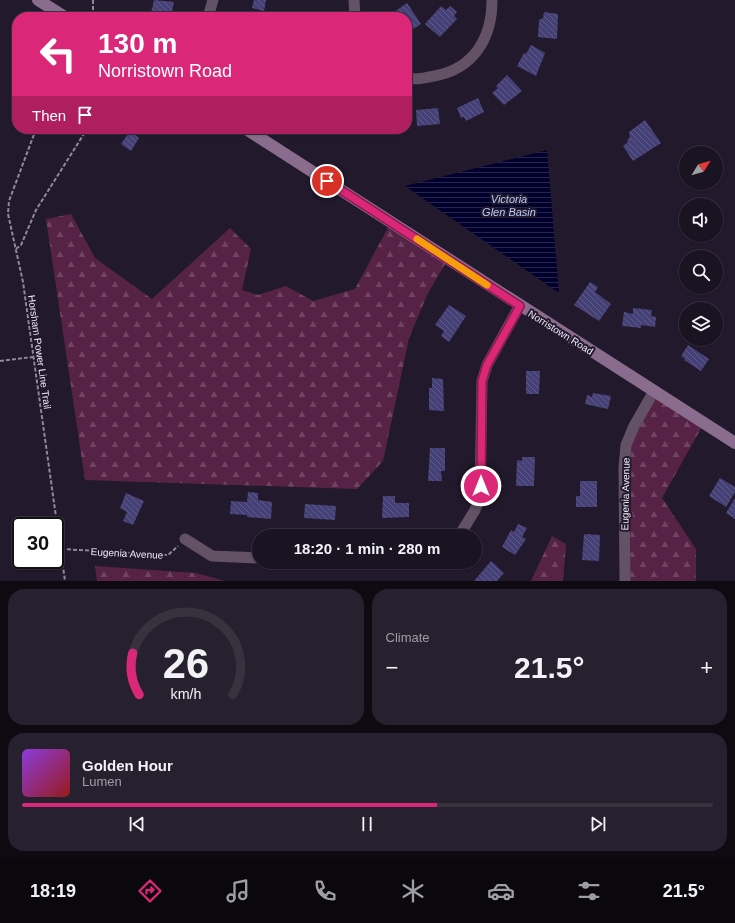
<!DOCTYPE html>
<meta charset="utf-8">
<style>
:root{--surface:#1a1321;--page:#27202e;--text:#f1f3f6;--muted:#9f9ea5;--line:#38323f;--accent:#db2777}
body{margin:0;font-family:Helvetica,sans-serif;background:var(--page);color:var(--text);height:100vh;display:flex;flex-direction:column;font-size:15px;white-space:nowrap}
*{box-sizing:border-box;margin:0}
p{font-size:13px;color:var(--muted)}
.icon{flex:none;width:22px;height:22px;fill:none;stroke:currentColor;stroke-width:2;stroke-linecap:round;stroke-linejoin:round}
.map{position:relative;height:581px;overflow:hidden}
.drawer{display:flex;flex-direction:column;gap:8px;padding:8px;background:#0e0a12;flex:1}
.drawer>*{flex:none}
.banner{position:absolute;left:12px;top:12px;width:400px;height:122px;border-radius:16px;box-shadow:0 1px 3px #0004,0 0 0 1px var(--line);background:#db2777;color:#fff;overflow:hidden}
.needle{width:26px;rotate:53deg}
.fabs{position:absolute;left:679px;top:146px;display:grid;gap:8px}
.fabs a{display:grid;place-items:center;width:44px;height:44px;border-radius:50%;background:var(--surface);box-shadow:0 1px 3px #0004,0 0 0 1px var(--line);font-size:20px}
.speed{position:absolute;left:12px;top:517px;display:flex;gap:8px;font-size:20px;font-weight:700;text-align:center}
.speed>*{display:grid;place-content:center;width:52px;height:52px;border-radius:50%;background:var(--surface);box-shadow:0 1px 3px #0004,0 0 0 1px var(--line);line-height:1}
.speed .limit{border:2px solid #111;border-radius:6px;background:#fff;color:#111}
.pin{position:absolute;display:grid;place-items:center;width:34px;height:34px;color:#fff;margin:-17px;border:2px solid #fff;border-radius:50%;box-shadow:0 1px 4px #0007}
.me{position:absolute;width:44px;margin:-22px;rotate:0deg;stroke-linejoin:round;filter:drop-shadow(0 0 3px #0008)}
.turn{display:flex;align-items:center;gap:14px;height:84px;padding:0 20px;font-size:18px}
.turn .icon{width:52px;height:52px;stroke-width:2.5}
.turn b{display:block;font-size:28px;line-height:34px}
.then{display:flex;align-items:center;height:38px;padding:0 20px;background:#0003;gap:8px;font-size:15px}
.big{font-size:30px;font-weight:700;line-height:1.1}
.drawer .tile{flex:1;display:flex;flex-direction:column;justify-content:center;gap:6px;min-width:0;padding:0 14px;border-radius:16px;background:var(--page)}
.drawer .dial{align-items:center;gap:0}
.dial svg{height:104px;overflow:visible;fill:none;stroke:var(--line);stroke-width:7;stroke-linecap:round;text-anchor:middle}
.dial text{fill:var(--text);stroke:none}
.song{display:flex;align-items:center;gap:12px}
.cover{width:48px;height:48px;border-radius:6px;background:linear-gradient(135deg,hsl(270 70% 55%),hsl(0 70% 35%))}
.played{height:4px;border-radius:2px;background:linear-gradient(90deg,var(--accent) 60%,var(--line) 60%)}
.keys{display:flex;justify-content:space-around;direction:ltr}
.heat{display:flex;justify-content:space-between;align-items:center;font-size:22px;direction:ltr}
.drawer .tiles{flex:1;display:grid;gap:8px;grid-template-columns:1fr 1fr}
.tile:last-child{grid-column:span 2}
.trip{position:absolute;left:252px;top:529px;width:230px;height:40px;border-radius:20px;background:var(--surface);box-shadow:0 1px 3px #0004,0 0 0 1px var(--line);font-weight:700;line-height:40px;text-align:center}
.dock{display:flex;height:64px;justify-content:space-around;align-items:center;background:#0a080d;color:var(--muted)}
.dock .icon{width:28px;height:28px}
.dock .active{color:var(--accent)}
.dock b{font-size:18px;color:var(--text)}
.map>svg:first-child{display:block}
.forest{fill:url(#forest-firs)}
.water{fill:url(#water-rules)}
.building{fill:url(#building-back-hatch)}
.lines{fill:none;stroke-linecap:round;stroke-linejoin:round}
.path{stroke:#8f8998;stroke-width:2;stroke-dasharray:4 2;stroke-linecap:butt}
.street{stroke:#635165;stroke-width:11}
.secondary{stroke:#8a6d8e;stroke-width:12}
.route-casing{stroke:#8e194d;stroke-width:10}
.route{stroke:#db2777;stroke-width:7}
.slow{stroke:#f59e0b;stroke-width:7}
.labels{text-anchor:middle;stroke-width:4;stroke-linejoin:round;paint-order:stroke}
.street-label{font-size:10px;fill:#eee9f6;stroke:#22192c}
.water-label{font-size:11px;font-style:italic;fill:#b7cbfc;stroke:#22192c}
</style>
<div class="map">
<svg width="735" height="581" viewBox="0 0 735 581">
<defs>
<pattern id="forest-firs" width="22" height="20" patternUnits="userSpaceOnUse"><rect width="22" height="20" fill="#562346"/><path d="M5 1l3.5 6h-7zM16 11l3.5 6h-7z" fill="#6f4361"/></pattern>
<pattern id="water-rules" width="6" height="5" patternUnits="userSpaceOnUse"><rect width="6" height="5" fill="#01002c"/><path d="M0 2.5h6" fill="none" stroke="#26254b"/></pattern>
<pattern id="building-back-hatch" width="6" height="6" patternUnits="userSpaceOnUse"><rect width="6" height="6" fill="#454076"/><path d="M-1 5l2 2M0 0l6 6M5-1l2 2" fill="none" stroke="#605c8a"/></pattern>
</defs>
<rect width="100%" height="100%" fill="#22192c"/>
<!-- forest -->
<path class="forest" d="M71,214L95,258L152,299L230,228L251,249L242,290L258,295L286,286L313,301L355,289L391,222L448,259L428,293L409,338L383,461L357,489L85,480L46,219Z
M659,394L704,423L662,498L696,549V581H630L631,434Z
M552,536L566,544L563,581H531Z
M95,566L196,573L225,581H97Z"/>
<!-- water -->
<path class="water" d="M547,150L559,293L405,186Z"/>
<!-- building -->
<path class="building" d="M154,0L174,2L171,17H150Z
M254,0H266L264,11L252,8Z
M407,3L421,24L407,33V17H387Z
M441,6L446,10L450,6L457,12L454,16L457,19L440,37L425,24Z
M544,12L558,14L557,39L538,37L539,20L543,18Z
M531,45L545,53L536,76L517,66L524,53L526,54Z
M507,75L522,91L504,105L492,93L498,88L496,86Z
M478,98L484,112L466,121L464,117L461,118L457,108Z
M438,108L440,124L417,126L416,110Z
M645,120L661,143L633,161L623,146L628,142L627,140L630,137L629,132Z
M130,131L139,138L131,151L121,144Z
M590,282L598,287L595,292L611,304L599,321L574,305Z
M449,305L466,316L449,342L441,336L444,331L435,325Z
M633,308L652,310L651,316L656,317L655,327L641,325V328L622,326L624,312L633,314Z
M688,345L709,359L701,371L684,360L685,359L681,356Z
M526,371H540L539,394H526Z
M432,378L443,379L444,411L429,410V388H432Z
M593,393L611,396L608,409L585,404L587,395L592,397Z
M430,448H445V471H441L442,481H428Z
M522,457H535L534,486H516L517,460L522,461Z
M720,478L735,487V492L726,507L709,496Z
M580,481H597V507H576V496H580Z
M248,492L258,493V500L272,502L271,519L247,517V515L230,514L231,501L247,502Z
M126,493L144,501L133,525L123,521L127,512L120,508Z
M383,496H395V503H409V517L382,518Z
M735,498V519L726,513Z
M305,504L336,506L335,520L304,518Z
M518,524L527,528L522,537L526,539L515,555L502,547L511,530L514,532Z
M584,534L600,535L599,561L582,560Z
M491,561L504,573L497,581H474Z"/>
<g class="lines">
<!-- path -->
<path class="path" d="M93,0V17
M36,129L9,201L8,214L23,282L65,581
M16,249L21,245L36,210L87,129
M0,361L33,357
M61,549L168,555L178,546"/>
<!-- street -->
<path class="street" d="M354,0L355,17
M208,17L213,0
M407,78C416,80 425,78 434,76C474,69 492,38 492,0
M459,536L475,510L480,498L482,381L487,365L520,305
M185,539L212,556L259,558
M344,562L396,564L414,562
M625,581L624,468L626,445L634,426L654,391"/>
<!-- secondary -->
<path class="secondary" d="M38,0L65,17
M246,129L735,443"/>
</g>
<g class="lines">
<defs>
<path id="route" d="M327,181L520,306L487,365L482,381L481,486"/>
</defs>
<!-- route casing -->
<use href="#route" class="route-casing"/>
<!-- route -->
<use href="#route" class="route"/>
<!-- slow -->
<path class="slow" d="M417,239L487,285"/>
</g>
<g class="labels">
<!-- street labels -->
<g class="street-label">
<text transform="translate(561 332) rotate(32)" y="4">Norristown Road</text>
<text transform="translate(40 352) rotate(82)" y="4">Horsham Power Line Trail</text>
<text transform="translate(625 494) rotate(-89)" y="4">Eugenia Avenue</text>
<text transform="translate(127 553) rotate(3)" y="4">Eugenia Avenue</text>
</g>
<!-- water labels -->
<g class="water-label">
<text x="509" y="203">Victoria<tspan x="509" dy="13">Glen Basin</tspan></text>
</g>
</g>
</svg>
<div class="fabs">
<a><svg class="needle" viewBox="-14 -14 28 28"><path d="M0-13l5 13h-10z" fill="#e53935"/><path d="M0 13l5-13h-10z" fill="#9f9ea5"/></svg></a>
<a><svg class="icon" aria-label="sound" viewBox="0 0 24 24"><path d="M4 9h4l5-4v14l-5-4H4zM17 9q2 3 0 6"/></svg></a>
<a><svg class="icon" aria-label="search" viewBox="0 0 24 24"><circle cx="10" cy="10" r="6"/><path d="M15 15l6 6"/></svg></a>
<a><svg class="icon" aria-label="layers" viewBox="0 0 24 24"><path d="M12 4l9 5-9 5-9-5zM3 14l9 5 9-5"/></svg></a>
</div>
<div class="speed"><div class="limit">30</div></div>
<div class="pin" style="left:327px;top:181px;background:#d93025"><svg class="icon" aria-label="arrive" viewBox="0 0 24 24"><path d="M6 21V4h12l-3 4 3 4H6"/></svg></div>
<svg class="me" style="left:481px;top:486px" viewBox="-20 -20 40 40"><circle r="17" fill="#db2777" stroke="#fff" stroke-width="3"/><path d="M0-11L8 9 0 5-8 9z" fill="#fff"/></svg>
<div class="trip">18:20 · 1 min · 280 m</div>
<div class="banner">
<div class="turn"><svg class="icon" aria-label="left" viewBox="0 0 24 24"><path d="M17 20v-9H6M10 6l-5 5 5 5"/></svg><div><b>130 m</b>Norristown Road</div></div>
<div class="then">Then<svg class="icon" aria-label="arrive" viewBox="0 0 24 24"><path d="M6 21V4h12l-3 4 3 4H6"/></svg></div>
</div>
</div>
<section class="drawer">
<div class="tiles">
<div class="tile dial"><svg viewBox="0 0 100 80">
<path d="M14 69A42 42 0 1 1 86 69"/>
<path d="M14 69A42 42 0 0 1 9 37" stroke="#db2777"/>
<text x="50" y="56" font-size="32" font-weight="700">26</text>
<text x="50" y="72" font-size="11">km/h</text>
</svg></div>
<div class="tile"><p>Climate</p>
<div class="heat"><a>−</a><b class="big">21.5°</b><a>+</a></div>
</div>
<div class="tile">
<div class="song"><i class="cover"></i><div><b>Golden Hour</b><p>Lumen</p></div></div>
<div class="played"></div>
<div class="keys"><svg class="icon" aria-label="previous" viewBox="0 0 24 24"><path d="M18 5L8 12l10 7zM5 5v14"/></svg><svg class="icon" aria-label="pause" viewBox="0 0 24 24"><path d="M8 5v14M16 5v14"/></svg><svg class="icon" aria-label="next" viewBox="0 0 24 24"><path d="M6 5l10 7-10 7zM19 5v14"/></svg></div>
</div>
</div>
</section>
<nav class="dock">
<b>18:19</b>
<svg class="icon active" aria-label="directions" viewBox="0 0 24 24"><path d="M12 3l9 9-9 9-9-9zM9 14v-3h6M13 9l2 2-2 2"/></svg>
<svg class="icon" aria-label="music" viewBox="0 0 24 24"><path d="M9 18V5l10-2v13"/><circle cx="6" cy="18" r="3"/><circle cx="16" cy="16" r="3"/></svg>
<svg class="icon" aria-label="phone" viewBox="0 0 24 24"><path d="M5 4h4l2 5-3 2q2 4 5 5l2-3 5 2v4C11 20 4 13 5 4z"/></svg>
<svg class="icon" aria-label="climate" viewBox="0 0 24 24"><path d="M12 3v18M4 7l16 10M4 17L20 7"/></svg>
<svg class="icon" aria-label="car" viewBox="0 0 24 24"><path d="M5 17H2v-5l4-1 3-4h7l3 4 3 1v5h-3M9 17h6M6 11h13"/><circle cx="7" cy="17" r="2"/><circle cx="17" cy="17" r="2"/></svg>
<svg class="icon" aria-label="filters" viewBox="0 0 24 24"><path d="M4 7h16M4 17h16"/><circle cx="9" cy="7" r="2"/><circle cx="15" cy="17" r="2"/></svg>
<b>21.5°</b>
</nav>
